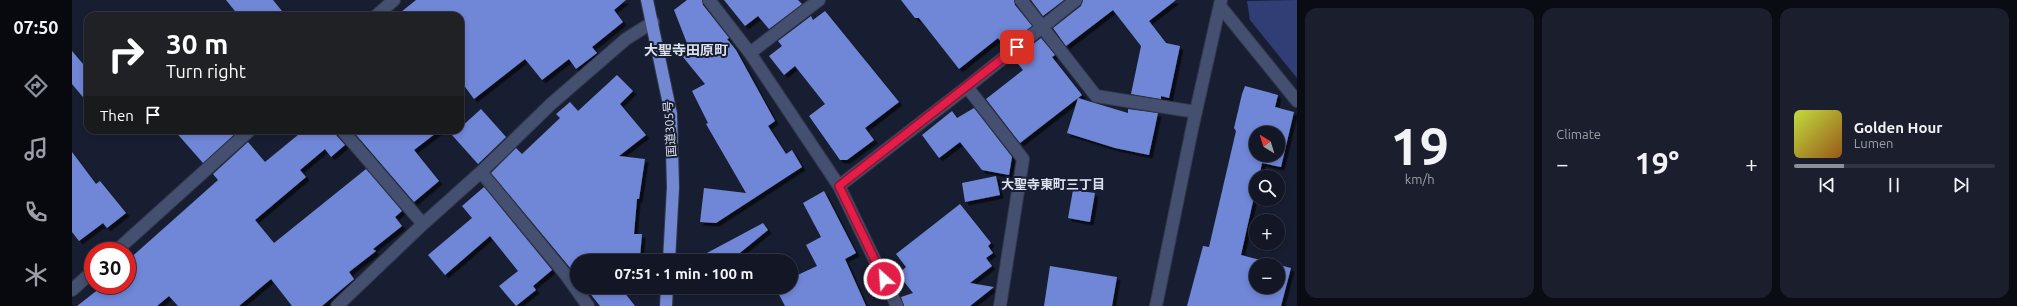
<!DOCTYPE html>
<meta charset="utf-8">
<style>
:root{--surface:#121625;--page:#1b1f2d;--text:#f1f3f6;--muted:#9c9fa7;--line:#313542;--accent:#8c9099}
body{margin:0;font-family:Ubuntu,"Noto Sans JP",sans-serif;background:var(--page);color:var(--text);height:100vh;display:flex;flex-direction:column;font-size:15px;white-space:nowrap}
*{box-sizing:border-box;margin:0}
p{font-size:13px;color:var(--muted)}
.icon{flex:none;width:22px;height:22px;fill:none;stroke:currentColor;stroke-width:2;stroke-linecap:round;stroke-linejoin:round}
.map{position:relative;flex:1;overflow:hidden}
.panel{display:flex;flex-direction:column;gap:8px;padding:8px;background:#0a0c14;width:720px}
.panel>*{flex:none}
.hud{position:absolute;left:12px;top:12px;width:380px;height:122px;border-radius:12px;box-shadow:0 2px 6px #0003,0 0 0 1px var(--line);background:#202124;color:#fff;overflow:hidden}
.needle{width:26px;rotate:322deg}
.controls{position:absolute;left:1177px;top:126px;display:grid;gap:8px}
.controls a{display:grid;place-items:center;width:36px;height:36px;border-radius:50%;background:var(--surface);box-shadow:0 2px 6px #0003,0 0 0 1px var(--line);font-size:20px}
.speed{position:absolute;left:12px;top:242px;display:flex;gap:8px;font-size:20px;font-weight:700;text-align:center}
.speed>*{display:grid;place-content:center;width:52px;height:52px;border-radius:50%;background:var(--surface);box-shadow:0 2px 6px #0003,0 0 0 1px var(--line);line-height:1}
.speed .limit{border:6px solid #d22;background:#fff;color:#111}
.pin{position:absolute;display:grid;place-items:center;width:34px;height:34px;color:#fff;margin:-17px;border-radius:8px;box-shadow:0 2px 6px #0006}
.me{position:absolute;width:44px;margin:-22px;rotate:334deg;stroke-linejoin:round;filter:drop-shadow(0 0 3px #0008)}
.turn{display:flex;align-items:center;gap:14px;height:84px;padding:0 16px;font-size:18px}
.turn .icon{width:52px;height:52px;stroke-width:2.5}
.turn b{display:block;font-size:28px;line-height:34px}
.then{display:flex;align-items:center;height:38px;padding:0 16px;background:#0003;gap:8px;font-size:15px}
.big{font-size:30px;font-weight:700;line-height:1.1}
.panel .tile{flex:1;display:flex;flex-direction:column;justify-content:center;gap:6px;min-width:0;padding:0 14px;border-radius:12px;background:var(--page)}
.panel .dial{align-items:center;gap:0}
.dial b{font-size:52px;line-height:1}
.song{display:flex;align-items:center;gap:12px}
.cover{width:48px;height:48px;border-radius:6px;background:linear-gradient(135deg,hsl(70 70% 55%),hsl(30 70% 35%))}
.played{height:4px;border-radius:2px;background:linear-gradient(90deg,var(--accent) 25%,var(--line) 25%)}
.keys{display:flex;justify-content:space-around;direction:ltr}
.heat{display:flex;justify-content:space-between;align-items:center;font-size:22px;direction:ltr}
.panel .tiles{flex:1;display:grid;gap:8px;grid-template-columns:repeat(3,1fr)}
.trip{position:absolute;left:498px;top:254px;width:228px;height:40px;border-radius:20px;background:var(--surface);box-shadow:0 2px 6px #0003,0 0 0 1px var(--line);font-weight:700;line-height:40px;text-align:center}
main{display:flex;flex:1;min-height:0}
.tab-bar{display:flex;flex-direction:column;width:72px;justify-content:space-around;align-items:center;background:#07090f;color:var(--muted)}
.tab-bar .icon{width:28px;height:28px}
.tab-bar .selected{color:var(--accent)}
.tab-bar b{font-size:18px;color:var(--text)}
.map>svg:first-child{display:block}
.green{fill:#303e75}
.building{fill:#7086d7;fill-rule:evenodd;filter:url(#shadow)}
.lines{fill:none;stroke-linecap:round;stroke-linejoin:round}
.minor-casing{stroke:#33394b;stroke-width:14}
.tertiary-casing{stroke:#33394b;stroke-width:14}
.trunk-casing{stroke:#33394b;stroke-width:14}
.minor{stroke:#454f70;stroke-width:12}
.tertiary{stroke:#454f70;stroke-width:12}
.trunk{stroke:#7288d2;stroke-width:12}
.route-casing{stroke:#92132f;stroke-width:10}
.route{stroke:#e11d48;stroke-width:7}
.labels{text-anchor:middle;stroke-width:4;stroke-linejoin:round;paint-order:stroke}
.street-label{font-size:12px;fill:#dce1ee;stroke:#181e31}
.neighbourhood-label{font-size:13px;font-weight:bold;fill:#dce1ee;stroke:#181e31}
.quarter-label{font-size:14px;font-weight:bold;fill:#dce1ee;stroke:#181e31}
</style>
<main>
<nav class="tab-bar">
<b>07:50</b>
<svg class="icon selected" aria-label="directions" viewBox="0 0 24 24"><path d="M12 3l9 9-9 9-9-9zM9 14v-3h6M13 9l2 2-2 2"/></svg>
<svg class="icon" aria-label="music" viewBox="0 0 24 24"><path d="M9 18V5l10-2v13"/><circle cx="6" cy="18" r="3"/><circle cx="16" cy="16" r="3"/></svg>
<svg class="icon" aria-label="phone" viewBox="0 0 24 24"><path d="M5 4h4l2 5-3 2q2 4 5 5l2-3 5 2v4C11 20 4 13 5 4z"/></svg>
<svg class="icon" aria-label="climate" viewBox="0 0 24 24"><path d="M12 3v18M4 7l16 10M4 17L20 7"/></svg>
</nav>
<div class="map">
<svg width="1225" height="306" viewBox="0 0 1225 306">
<defs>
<filter id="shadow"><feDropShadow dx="3.5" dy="3.5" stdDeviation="0" flood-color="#0009"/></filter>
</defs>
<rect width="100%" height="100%" fill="#181e31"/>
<!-- green -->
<path class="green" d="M1225,0V78L1178,20L1175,1Z"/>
<!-- building -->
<path class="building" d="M154,0H201L214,16H167Z
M344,0H554L542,10L551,22L520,47L525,53L504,69L497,59L470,80L453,59L402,99L388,80V16H324Z
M615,0H630L631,5L657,38L655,39L664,50L703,121L696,126L714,154L720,150L730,167L644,223L628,222L632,188L674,193L634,124L636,123L620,91L633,84L611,57L618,51L602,10Z
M652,0H726L730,4L697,29L686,16L673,26Z
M829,0H942L943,5L960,26L933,47L926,38L887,69L847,18H843Z
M959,0H992L971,16Z
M1011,0H1104L1077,21L1094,43L1108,46L1097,98L1089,96V99L1059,94L1069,46L1041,10L994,46L981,28L1009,6Z
M753,11L827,102L793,128L802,140L775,160H768L737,116L753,104L723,66L712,75L697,56L710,46L706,41L739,16L741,20Z
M969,38L983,55L980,57L1010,95L1006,98L1056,113V109L1086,113L1077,155L1043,148L995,133L1006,98L948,143L914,99L951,70L942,59Z
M0,51L16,70V103L0,84Z
M545,75L561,91L548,104L574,135L547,156L573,159L567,199H565L562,234H570L568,257L524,255L528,261H505V276L419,173L444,148L450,154L488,118L484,114L498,102L506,111Z
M1173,86L1206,95L1203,107L1222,112L1209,167L1190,163L1187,177H1184V188L1169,255L1219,268L1209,306H1115L1131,246L1137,247L1164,131L1162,128L1170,94ZM1184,133H1206V155H1184ZM1184,265H1206V287H1184Z
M902,108L940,157L937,175L910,170L888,142L867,158L850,135L880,111L885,118Z
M409,109L434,137L406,164L380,135L388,130V128Z
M102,130H167L131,163Z
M232,130H263L264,135L273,145L259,157L253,149L228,170L234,177L183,220L202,243L294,169L330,211L323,217L330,226L301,249L304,251L277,272L282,279L250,306H220L199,279L167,306H106L97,296L85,306H5L32,285H55V261L146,180L141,174L176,142L193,162Z
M280,130H368L342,150L367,181L342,202Z
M0,152L24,184L28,181L54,213L35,228L31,223L7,241L0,232Z
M924,176L928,195L893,202L890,183Z
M412,187L480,270L461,286L464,290L444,306L427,286L446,271L418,236L373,275L356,255L400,218L390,206Z
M1001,190L1023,193L1018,222L996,218Z
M752,191L784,253L773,259L794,306H713L703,287H719V278L745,266L734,245L749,237L731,203Z
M888,204L919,243L916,246L921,253L914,258L920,266L898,283L922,287L898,306H832L829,297L841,293L826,274L834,267L824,254Z
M691,223L696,230L658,261H620Z
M978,266L1045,277L1040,306H972Z
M513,287H548L563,306H528Z"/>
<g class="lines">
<defs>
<path id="minor" d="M637,0L678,53L767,186L825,306
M949,0L1024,96L1124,112
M1148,6L1225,101
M304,16L322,0
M678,53L747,0
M895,87L951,159L928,306
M270,130L351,224
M409,172L494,275L516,306
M767,186L895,87L1004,0
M44,251L178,130
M0,290L21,271
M265,306L351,224L409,172L479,104L554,39L581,22"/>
<path id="tertiary" d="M1084,306L1120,129L1149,0"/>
<path id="trunk" d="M575,0L599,114L601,187L597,261
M594,306L595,287"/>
</defs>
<!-- minor casing -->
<use href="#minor" class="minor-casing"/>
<!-- tertiary casing -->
<use href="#tertiary" class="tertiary-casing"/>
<!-- trunk casing -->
<use href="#trunk" class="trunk-casing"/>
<!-- minor -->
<use href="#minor" class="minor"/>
<!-- tertiary -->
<use href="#tertiary" class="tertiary"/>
<!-- trunk -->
<use href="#trunk" class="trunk"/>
</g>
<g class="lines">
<defs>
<path id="route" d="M812,279L767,186L945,47"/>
</defs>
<!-- route casing -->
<use href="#route" class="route-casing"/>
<!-- route -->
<use href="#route" class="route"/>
</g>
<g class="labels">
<!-- street labels -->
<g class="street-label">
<text transform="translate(598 129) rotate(-94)" y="4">国道305号</text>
</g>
<!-- neighbourhood labels -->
<g class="neighbourhood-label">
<text x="981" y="189">大聖寺東町三丁目</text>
</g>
<!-- quarter labels -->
<g class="quarter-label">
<text x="614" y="55">大聖寺田原町</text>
</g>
</g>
</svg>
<div class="controls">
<a><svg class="needle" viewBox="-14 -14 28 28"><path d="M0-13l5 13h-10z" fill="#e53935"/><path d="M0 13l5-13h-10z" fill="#9c9fa7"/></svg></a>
<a><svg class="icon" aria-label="search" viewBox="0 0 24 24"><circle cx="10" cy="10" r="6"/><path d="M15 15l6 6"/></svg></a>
<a>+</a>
<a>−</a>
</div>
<div class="speed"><div class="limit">30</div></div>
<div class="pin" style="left:945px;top:47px;background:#d93025"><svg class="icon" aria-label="arrive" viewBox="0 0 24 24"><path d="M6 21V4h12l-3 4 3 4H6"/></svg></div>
<svg class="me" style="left:812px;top:279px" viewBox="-20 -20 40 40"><circle r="17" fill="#e11d48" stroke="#fff" stroke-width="3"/><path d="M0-11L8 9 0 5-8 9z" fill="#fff"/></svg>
<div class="trip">07:51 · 1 min · 100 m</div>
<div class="hud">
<div class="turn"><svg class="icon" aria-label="right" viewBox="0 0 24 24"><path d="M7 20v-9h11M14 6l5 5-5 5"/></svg><div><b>30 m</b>Turn right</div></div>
<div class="then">Then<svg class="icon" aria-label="arrive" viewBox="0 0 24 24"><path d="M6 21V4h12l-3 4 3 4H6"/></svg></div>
</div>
</div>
<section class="panel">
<div class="tiles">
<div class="tile dial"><b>19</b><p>km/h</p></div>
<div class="tile"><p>Climate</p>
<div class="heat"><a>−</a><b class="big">19°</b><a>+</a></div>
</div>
<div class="tile">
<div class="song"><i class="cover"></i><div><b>Golden Hour</b><p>Lumen</p></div></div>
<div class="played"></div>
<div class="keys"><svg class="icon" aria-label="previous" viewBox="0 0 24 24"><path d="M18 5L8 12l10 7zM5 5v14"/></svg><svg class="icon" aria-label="pause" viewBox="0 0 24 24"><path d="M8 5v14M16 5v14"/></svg><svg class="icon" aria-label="next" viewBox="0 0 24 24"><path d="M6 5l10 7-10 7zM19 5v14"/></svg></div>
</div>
</div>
</section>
</main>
